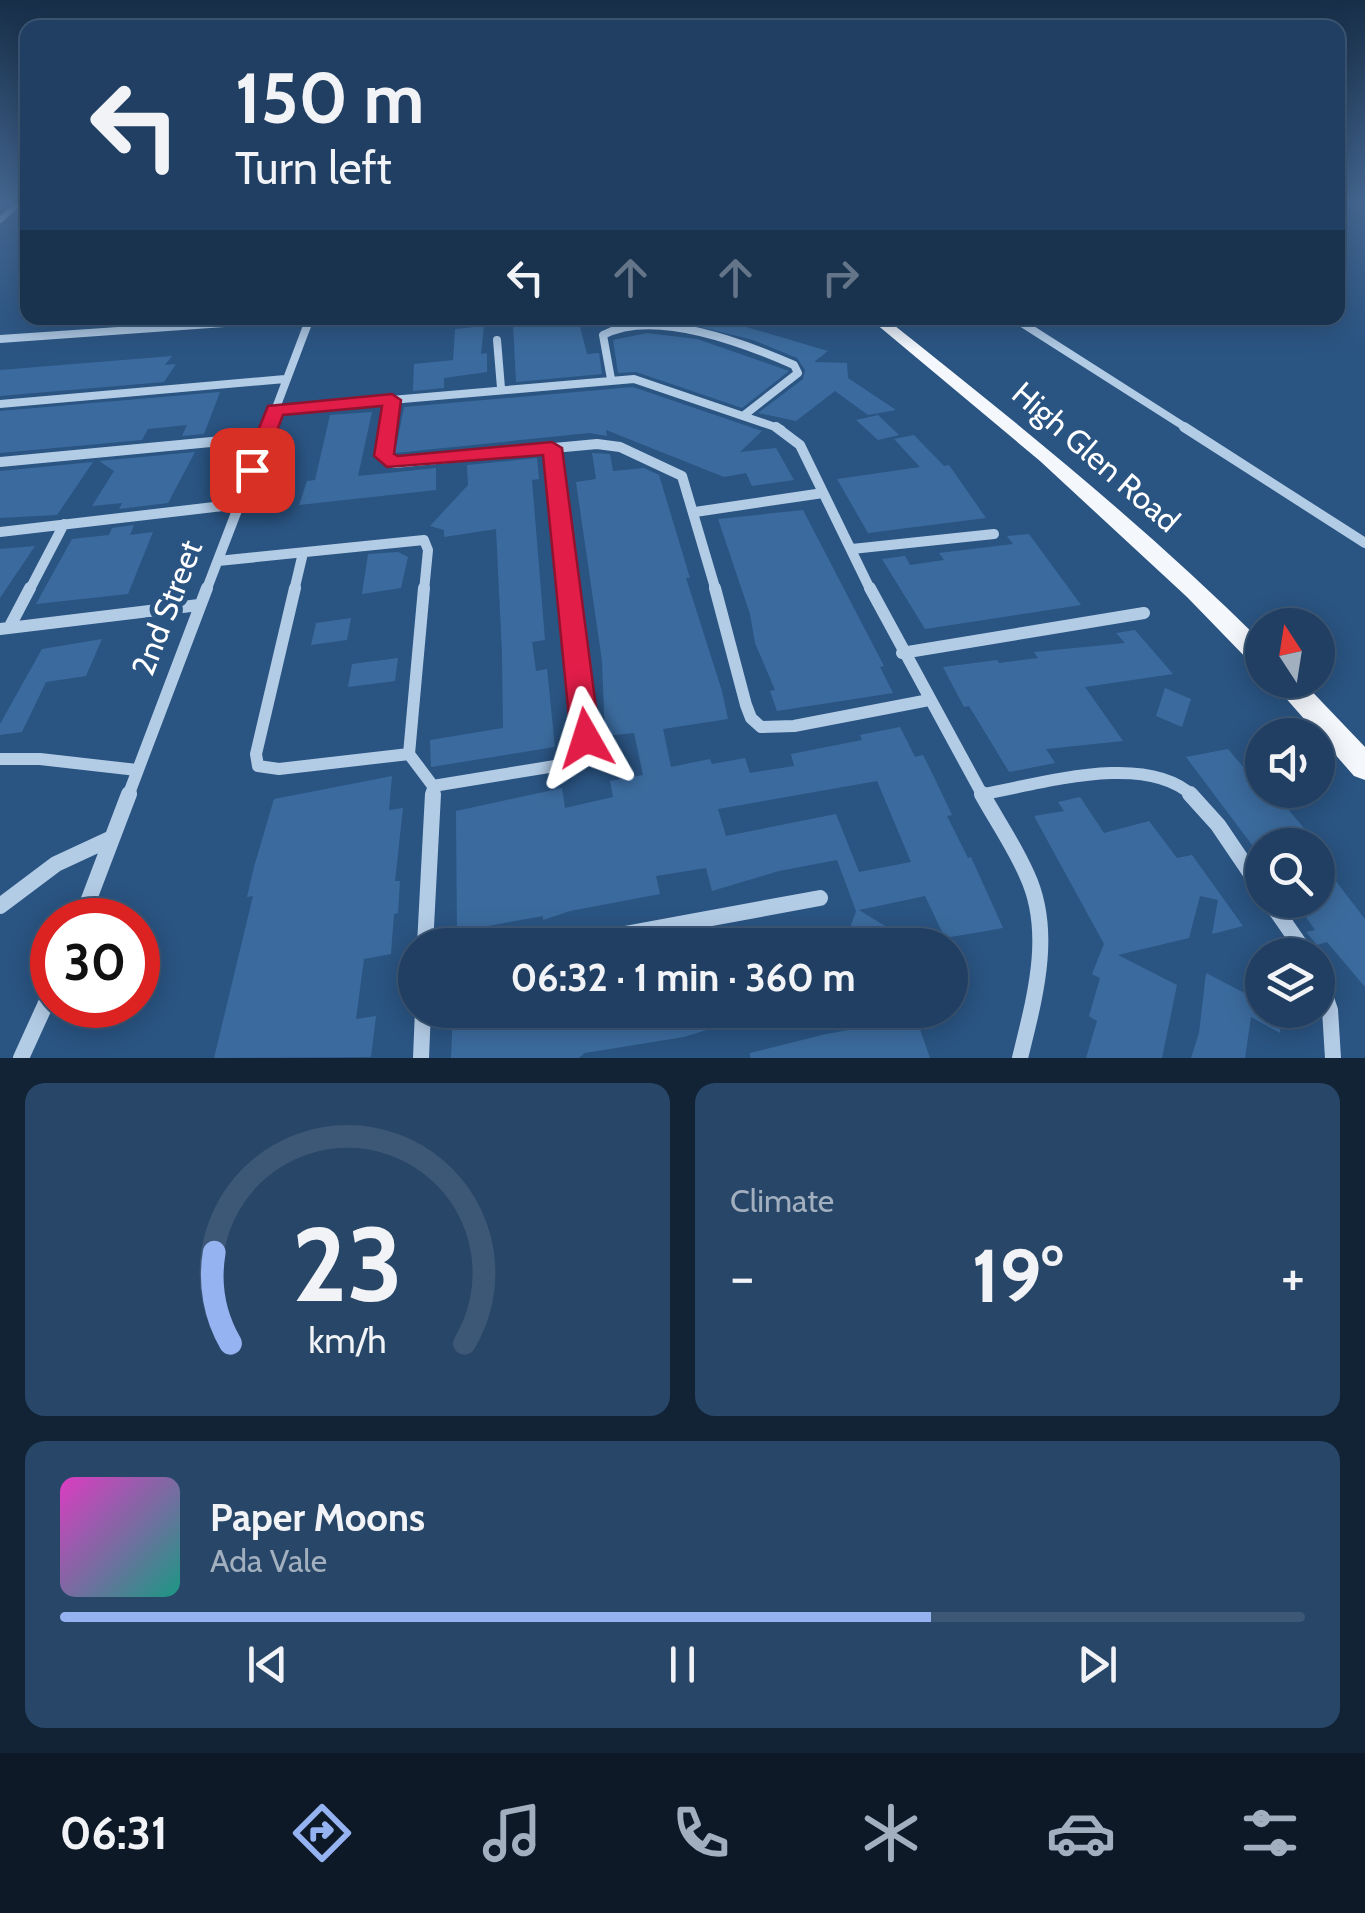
<!DOCTYPE html>
<meta charset="utf-8">
<style>
:root{--surface:#203f62;--page:#284668;--text:#f1f3f6;--muted:#a2afbe;--line:#3d5877;--accent:#95b2f1}
body{margin:0;font-family:Cabin,sans-serif;background:var(--page);color:var(--text);height:100vh;display:flex;flex-direction:column;font-size:38px;white-space:nowrap}
*{box-sizing:border-box;margin:0}
p{font-size:32px;color:var(--muted)}
.icon{flex:none;width:55px;height:55px;fill:none;stroke:currentColor;stroke-width:2;stroke-linecap:round;stroke-linejoin:round}
.map{position:relative;height:1058px;overflow:hidden}
.drawer{display:flex;flex-direction:column;gap:25px;padding:25px;background:#122336;flex:1}
.drawer>*{flex:none}
.top-card{position:absolute;left:20px;top:20px;width:1325px;height:305px;border-radius:20px;box-shadow:0 5px 25px #0003,0 0 0 2px var(--line);background:#203f62;color:var(--text);overflow:hidden}
.needle{width:65px;rotate:348deg}
.fabs{position:absolute;left:1245px;top:608px;display:grid;gap:20px}
.fabs a{display:grid;place-items:center;width:90px;height:90px;border-radius:50%;background:var(--surface);box-shadow:0 5px 25px #0003,0 0 0 2px var(--line);font-size:50px}
.speed{position:absolute;left:30px;top:898px;display:flex;gap:20px;font-size:50px;font-weight:700;text-align:center}
.speed>*{display:grid;place-content:center;width:130px;height:130px;border-radius:50%;background:var(--surface);box-shadow:0 5px 25px #0003,0 0 0 2px var(--line);line-height:1}
.speed .limit{border:15px solid #d22;background:#fff;color:#111}
.pin{position:absolute;display:grid;place-items:center;width:85px;height:85px;color:#fff;margin:-42px;border-radius:20px;box-shadow:0 5px 15px #0006}
.me{position:absolute;width:110px;margin:-55px;rotate:354deg;stroke-linejoin:round;filter:drop-shadow(0 0 8px #0008)}
.turn{display:flex;align-items:center;gap:35px;height:210px;padding:0 50px;font-size:45px}
.turn .icon{width:130px;height:130px;stroke-width:2.5}
.turn b{display:block;font-size:70px;line-height:85px}
.lanes{display:flex;align-items:center;height:95px;padding:0 50px;background:#0003;justify-content:center;gap:50px;direction:ltr}
.lanes .off{opacity:.35}
.big{font-size:75px;font-weight:700;line-height:1.1}
.drawer .tile{flex:1;display:flex;flex-direction:column;justify-content:center;gap:15px;min-width:0;padding:0 35px;border-radius:20px;background:var(--page)}
.drawer .dial{align-items:center;gap:0}
.dial svg{height:260px;overflow:visible;fill:none;stroke:var(--line);stroke-width:7;stroke-linecap:round;text-anchor:middle}
.dial text{fill:var(--text);stroke:none}
.song{display:flex;align-items:center;gap:30px}
.cover{width:120px;height:120px;border-radius:15px;background:linear-gradient(135deg,hsl(310 70% 55%),hsl(170 70% 35%))}
.played{height:10px;border-radius:5px;background:linear-gradient(90deg,var(--accent) 70%,var(--line) 70%)}
.keys{display:flex;justify-content:space-around;direction:ltr}
.heat{display:flex;justify-content:space-between;align-items:center;font-size:55px;direction:ltr}
.drawer .tiles{flex:1;display:grid;gap:25px;grid-template-columns:1fr 1fr}
.tile:last-child{grid-column:span 2}
.trip{position:absolute;left:398px;top:928px;width:570px;height:100px;border-radius:50px;background:var(--surface);box-shadow:0 5px 25px #0003,0 0 0 2px var(--line);font-weight:700;line-height:100px;text-align:center}
.tabs{display:flex;height:160px;justify-content:space-around;align-items:center;background:#0d1927;color:var(--muted)}
.tabs .icon{width:70px;height:70px}
.tabs .active{color:var(--accent)}
.tabs b{font-size:45px;color:var(--text)}
.map>svg:first-child{display:block}
.building{fill:#3b6b9e;fill-rule:evenodd}
.lines{fill:none;stroke-linecap:round;stroke-linejoin:round}
.minor-far4{stroke:#b3cce6;stroke-width:6}
.minor-far3{stroke:#b3cce6;stroke-width:8}
.minor-far2{stroke:#b3cce6;stroke-width:10}
.minor-far1{stroke:#b3cce6;stroke-width:12}
.minor{stroke:#b3cce6;stroke-width:16}
.tertiary{fill:#b3cce6;fill-rule:evenodd}
.primary{fill:#f4f8fd;fill-rule:evenodd}
.route{fill:#e11d48;stroke:#92132f;stroke-width:2.5}
.labels{text-anchor:middle;stroke-width:10;stroke-linejoin:round;paint-order:stroke}
.street-label{font-size:32px;fill:#fff;stroke:#2a5482}
</style>
<div class="map">
<svg width="1365" height="1058" viewBox="0 0 1365 1058">
<rect width="100%" height="100%" fill="#2a5482"/>
<!-- building -->
<path class="building" d="M716,318L828,351L814,362L847,363L848,378L896,410L868,415L835,391L796,421L758,413L803,379L805,370L797,358L753,340L668,319Z
M578,319L587,354L599,353L602,374L516,382L513,324Z
M484,326L481,354L487,353V372L444,378V388L413,391L414,364L453,360L455,329Z
M647,333L697,339L789,371L742,408L636,372L618,373L613,340Z
M172,356L165,365L176,364L164,382L0,396V370Z
M633,387L762,431L740,452L776,448L794,480L752,486L746,473L724,477L606,430L607,436L589,433L395,453L404,407Z
M220,392L204,434L182,436L187,425L148,429L142,440L0,453V411Z
M372,412L358,476L436,468V490L299,505L307,481L315,480L330,415Z
M878,415L899,435L878,440L856,420Z
M914,435L944,466L949,465L986,518L868,533L837,479L920,467L894,439Z
M195,452L168,503L119,509L122,503L92,506L114,471L99,461Z
M592,453L610,454L613,471L644,468L659,475L690,578H686L722,691L728,719L663,729L671,767L710,759L712,764L745,758L750,773L794,766L791,754L862,740L860,735L900,727L915,757L923,755L934,777L952,815L947,816L968,858L971,857L1003,928L945,938L925,896L859,910L916,945H844L856,911L837,860L779,871L712,891L706,868L656,876L660,894L570,911L543,920V916L488,926V933L457,939L456,811L562,788L565,808L613,797L610,781L643,775L634,733L605,736L602,661L576,482L596,479ZM877,781L911,862L859,872L836,814L726,836L718,809Z
M537,458L539,479L532,480L545,640L532,642L536,671L547,669L555,747L431,767L430,740L503,728L502,653L496,529L444,537V530L430,526L468,485L467,465Z
M93,462L57,515L0,518V471Z
M803,510L884,666L880,667L893,693L777,711L770,691L775,690L755,643L750,614L718,519Z
M134,525L130,535L153,532L128,594L36,604L72,539L109,535L112,528Z
M1029,534L1081,605L925,629L882,559L905,556L910,565L944,560L939,553L1013,544L1007,536Z
M35,546L0,598V549Z
M398,552L408,557L401,588L362,594L368,554Z
M351,618L347,640L311,645L316,623Z
M1135,630L1173,674L1085,687L1123,741L1046,749L1055,763L1009,772L969,706L964,707L943,667L997,660L999,663L1038,658L1034,652L1125,643L1116,633Z
M102,639L86,676L46,682L22,732L0,735V724L42,649Z
M398,658L395,681L348,687L352,664Z
M1165,688L1191,699L1182,727L1156,716Z
M1228,749L1245,769L1250,768L1262,784V790L1280,800L1304,828L1296,830L1309,845H1252L1186,757Z
M392,776L389,810L403,808L395,881H400L398,913L394,914L391,954L364,959L356,1019L376,1016L371,1057L214,1058L253,896L247,897L254,867L274,799Z
M1080,797L1104,833L1149,821L1177,858L1192,855L1243,926L1212,934L1218,900L1200,896L1189,938L1118,955L1177,985L1162,1058H1086L1097,1021L1089,1016L1100,978L1092,974L1104,944L1034,816L1064,811L1058,802Z
M1318,858L1365,919V987L1327,942L1317,945L1306,932L1315,930L1294,900H1318Z
M1206,973L1262,1002V1010H1282L1280,1033L1251,1017L1245,1058H1191L1199,1033Z
M486,1010L485,1028L546,1016L545,1010H727L730,1023L684,1037L585,1053L579,1058H451L453,1011Z
M916,1018L930,1058H750V1053L826,1034Z"/>
<g class="lines">
<!-- minor-far4 -->
<path class="minor-far4" d="M0,220L19,203"/>
<!-- minor-far3 -->
<path class="minor-far3" d="M1014,318L1188,429
M497,340L501,388
M611,379L603,335C654,308 744,343 794,365L798,373L743,416
M0,404L285,379
M275,410L634,379L781,429
M268,429L310,318
M388,429L392,400"/>
<!-- minor-far2 -->
<path class="minor-far2" d="M388,427L384,455L394,463L597,444L620,447L682,476L716,591
M776,427L800,445L871,591
M1184,427L1365,543
M552,448L567,591
M0,462L265,437
M695,512L823,493
M0,532L240,504
M852,549L994,534
M218,561L424,540L428,550L424,591
M29,591L64,524
M206,591L269,427
M294,591L303,553"/>
<!-- minor-far1 -->
<path class="minor-far1" d="M295,588L256,754L258,766L279,769L409,754
M424,588L409,754L433,786
M715,588L746,705L751,718L761,727L794,726L929,700
M870,588L983,796
M9,628L30,588
M0,629L199,605
M902,653L1144,613
M0,759H40L137,770
M983,794C1041,784 1145,751 1193,796
M128,796L207,588
M432,796L433,786L561,765L584,746L567,588"/>
<!-- minor -->
<path class="minor" d="M982,794C997,821 1015,847 1027,875C1054,933 1034,1000 1020,1058
M1190,794L1218,825L1262,890
M1269,900L1307,955
M0,906L56,864L112,838
M81,920L129,794
M425,945L433,794
M565,945L820,898
M1318,975L1330,1010L1333,1058
M21,1058L52,990
M421,1058L423,1010"/>
<!-- tertiary -->
<path class="tertiary" d="M251,318H301L295,322L0,343V335Z"/>
<!-- primary -->
<path class="primary" d="M869,318H885C1015,421 1144,525 1262,642V668L1253,665L1187,597L1040,461Z
M1270,680H1301L1365,747V780L1354,776Z"/>
</g>
<!-- sky -->
<linearGradient id="sky" x2="0" y2="1"><stop stop-color="#172e48"/><stop offset="0.58" stop-color="#446792"/><stop offset="1" stop-color="#446792" stop-opacity="0"/></linearGradient>
<rect width="1365" height="351" fill="url(#sky)"/>
<!-- route -->
<path class="route" d="M392,394L401,400L394,454L398,456L552,442L562,448L600,738L596,746L586,750L575,746L571,738L543,455L387,467L374,456L382,406L283,415L260,475L252,477L242,470L268,406Z"/>
<g class="labels">
<!-- street labels -->
<g class="street-label">
<text transform="translate(1096 457) rotate(41)" y="11">High Glen Road</text>
<text transform="translate(167 608) rotate(-69)" y="11">2nd Street</text>
</g>
</g>
</svg>
<div class="fabs">
<a><svg class="needle" viewBox="-14 -14 28 28"><path d="M0-13l5 13h-10z" fill="#e53935"/><path d="M0 13l5-13h-10z" fill="#a2afbe"/></svg></a>
<a><svg class="icon" aria-label="sound" viewBox="0 0 24 24"><path d="M4 9h4l5-4v14l-5-4H4zM17 9q2 3 0 6"/></svg></a>
<a><svg class="icon" aria-label="search" viewBox="0 0 24 24"><circle cx="10" cy="10" r="6"/><path d="M15 15l6 6"/></svg></a>
<a><svg class="icon" aria-label="layers" viewBox="0 0 24 24"><path d="M12 4l9 5-9 5-9-5zM3 14l9 5 9-5"/></svg></a>
</div>
<div class="speed"><div class="limit">30</div></div>
<div class="pin" style="left:252px;top:470px;background:#d93025"><svg class="icon" aria-label="arrive" viewBox="0 0 24 24"><path d="M6 21V4h12l-3 4 3 4H6"/></svg></div>
<svg class="me" style="left:586px;top:738px" viewBox="-20 -20 40 40"><path d="M0-17L14 15 0 8-14 15z" fill="#e11d48" stroke="#fff" stroke-width="4"/></svg>
<div class="trip">06:32 · 1 min · 360 m</div>
<div class="top-card">
<div class="turn"><svg class="icon" aria-label="left" viewBox="0 0 24 24"><path d="M17 20v-9H6M10 6l-5 5 5 5"/></svg><div><b>150 m</b>Turn left</div></div>
<div class="lanes"><svg class="icon" aria-label="left" viewBox="0 0 24 24"><path d="M17 20v-9H6M10 6l-5 5 5 5"/></svg><svg class="icon off" aria-label="ahead" viewBox="0 0 24 24"><path d="M12 20V5M6 11l6-6 6 6"/></svg><svg class="icon off" aria-label="ahead" viewBox="0 0 24 24"><path d="M12 20V5M6 11l6-6 6 6"/></svg><svg class="icon off" aria-label="right" viewBox="0 0 24 24"><path d="M7 20v-9h11M14 6l5 5-5 5"/></svg></div>
</div>
</div>
<section class="drawer">
<div class="tiles">
<div class="tile dial"><svg viewBox="0 0 100 80">
<path d="M14 69A42 42 0 1 1 86 69"/>
<path d="M14 69A42 42 0 0 1 9 41" stroke="#95b2f1"/>
<text x="50" y="56" font-size="32" font-weight="700">23</text>
<text x="50" y="72" font-size="11">km/h</text>
</svg></div>
<div class="tile"><p>Climate</p>
<div class="heat"><a>−</a><b class="big">19°</b><a>+</a></div>
</div>
<div class="tile">
<div class="song"><i class="cover"></i><div><b>Paper Moons</b><p>Ada Vale</p></div></div>
<div class="played"></div>
<div class="keys"><svg class="icon" aria-label="previous" viewBox="0 0 24 24"><path d="M18 5L8 12l10 7zM5 5v14"/></svg><svg class="icon" aria-label="pause" viewBox="0 0 24 24"><path d="M8 5v14M16 5v14"/></svg><svg class="icon" aria-label="next" viewBox="0 0 24 24"><path d="M6 5l10 7-10 7zM19 5v14"/></svg></div>
</div>
</div>
</section>
<nav class="tabs">
<b>06:31</b>
<svg class="icon active" aria-label="directions" viewBox="0 0 24 24"><path d="M12 3l9 9-9 9-9-9zM9 14v-3h6M13 9l2 2-2 2"/></svg>
<svg class="icon" aria-label="music" viewBox="0 0 24 24"><path d="M9 18V5l10-2v13"/><circle cx="6" cy="18" r="3"/><circle cx="16" cy="16" r="3"/></svg>
<svg class="icon" aria-label="phone" viewBox="0 0 24 24"><path d="M5 4h4l2 5-3 2q2 4 5 5l2-3 5 2v4C11 20 4 13 5 4z"/></svg>
<svg class="icon" aria-label="climate" viewBox="0 0 24 24"><path d="M12 3v18M4 7l16 10M4 17L20 7"/></svg>
<svg class="icon" aria-label="car" viewBox="0 0 24 24"><path d="M5 17H2v-5l4-1 3-4h7l3 4 3 1v5h-3M9 17h6M6 11h13"/><circle cx="7" cy="17" r="2"/><circle cx="17" cy="17" r="2"/></svg>
<svg class="icon" aria-label="filters" viewBox="0 0 24 24"><path d="M4 7h16M4 17h16"/><circle cx="9" cy="7" r="2"/><circle cx="15" cy="17" r="2"/></svg>
</nav>
